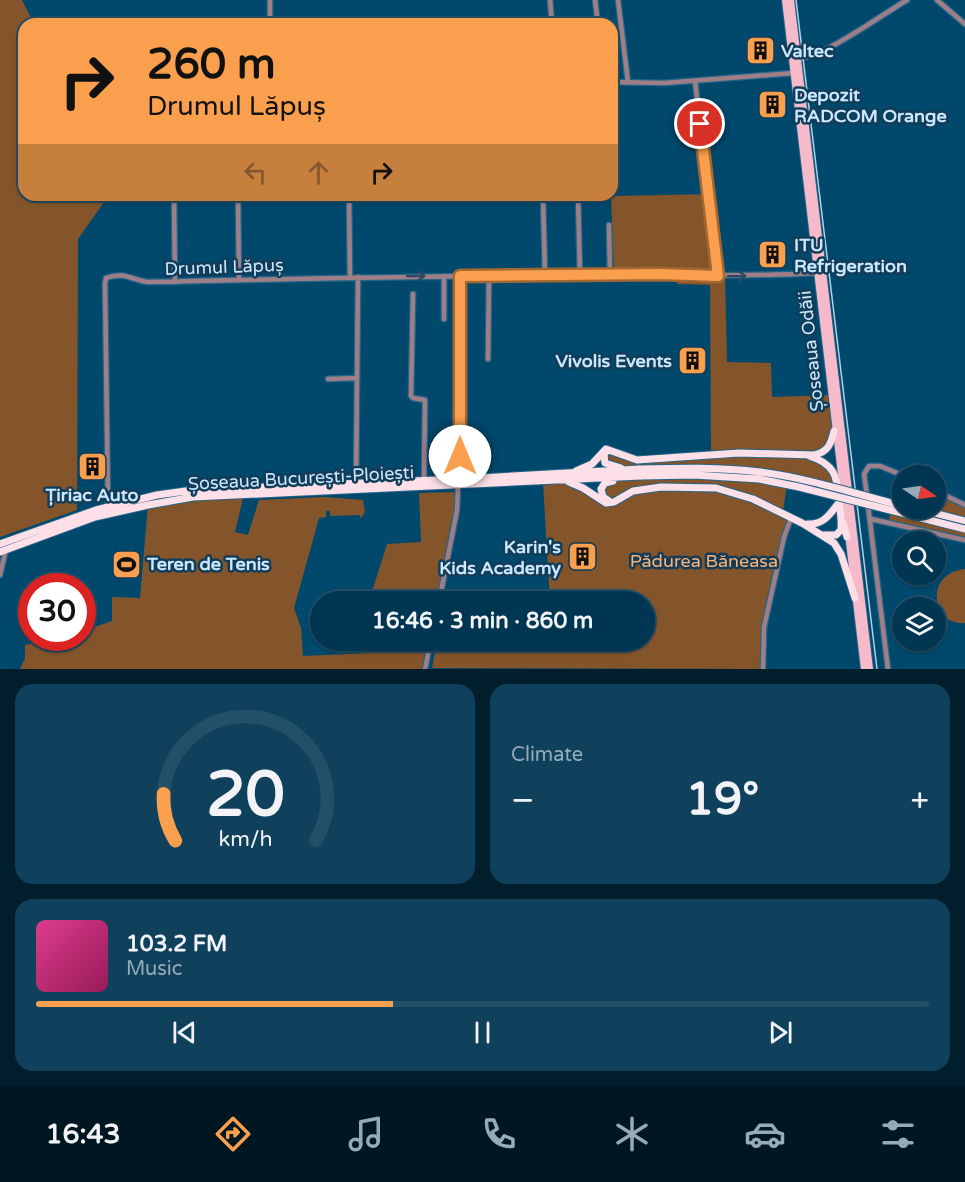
<!DOCTYPE html>
<meta charset="utf-8">
<style>
:root{--surface:#013652;--page:#0f415c;--text:#f1f3f6;--muted:#96abb8;--line:#235069;--accent:#f99f4d}
body{margin:0;font-family:"Varela Round",sans-serif;background:var(--page);color:var(--text);height:100vh;display:flex;flex-direction:column;font-size:22px;white-space:nowrap}
*{box-sizing:border-box;margin:0}
p{font-size:20px;color:var(--muted)}
.icon{flex:none;width:33px;height:33px;fill:none;stroke:currentColor;stroke-width:2;stroke-linecap:round;stroke-linejoin:round}
.map{position:relative;height:669px;overflow:hidden}
.sheet{display:flex;flex-direction:column;gap:15px;padding:15px;background:#011e2d;flex:1}
.sheet>*{flex:none}
.top-card{position:absolute;left:18px;top:18px;width:600px;height:183px;border-radius:18px;box-shadow:0 2px 4px #0004,0 0 0 2px var(--line);background:#f99f4d;color:#111;overflow:hidden}
.needle{width:39px;rotate:103deg}
.fabs{position:absolute;left:892px;top:465px;display:grid;gap:12px}
.fabs a{display:grid;place-items:center;width:54px;height:54px;border-radius:50%;background:var(--surface);box-shadow:0 2px 4px #0004,0 0 0 2px var(--line);font-size:30px}
.speed{position:absolute;left:18px;top:573px;display:flex;gap:12px;font-size:30px;font-weight:700;text-align:center}
.speed>*{display:grid;place-content:center;width:78px;height:78px;border-radius:50%;background:var(--surface);box-shadow:0 2px 4px #0004,0 0 0 2px var(--line);line-height:1}
.speed .limit{border:9px solid #d22;background:#fff;color:#111}
.pin{position:absolute;display:grid;place-items:center;width:51px;height:51px;color:#fff;margin:-26px;border:3px solid #fff;border-radius:50%;box-shadow:0 2px 6px #0007}
.me{position:absolute;width:66px;margin:-33px;rotate:0deg;stroke-linejoin:round;filter:drop-shadow(0 0 4px #0008)}
.turn{display:flex;align-items:center;gap:21px;height:126px;padding:0 30px;font-size:27px}
.turn .icon{width:78px;height:78px;stroke-width:2.5}
.turn b{display:block;font-size:42px;line-height:51px}
.lanes{display:flex;align-items:center;height:57px;padding:0 30px;background:#0003;justify-content:center;gap:30px;direction:ltr}
.lanes .off{opacity:.35}
.big{font-size:45px;font-weight:700;line-height:1.1}
.sheet .tile{flex:1;display:flex;flex-direction:column;justify-content:center;gap:9px;min-width:0;padding:0 21px;border-radius:18px;background:var(--page)}
.sheet .dial{align-items:center;gap:0}
.dial svg{height:156px;overflow:visible;fill:none;stroke:var(--line);stroke-width:7;stroke-linecap:round;text-anchor:middle}
.dial text{fill:var(--text);stroke:none}
.song{display:flex;align-items:center;gap:18px}
.cover{width:72px;height:72px;border-radius:9px;background:linear-gradient(135deg,hsl(330 70% 55%),hsl(330 70% 35%))}
.played{height:6px;border-radius:3px;background:linear-gradient(90deg,var(--accent) 40%,var(--line) 40%)}
.keys{display:flex;justify-content:space-around;direction:ltr}
.heat{display:flex;justify-content:space-between;align-items:center;font-size:33px;direction:ltr}
.sheet .tiles{flex:1;display:grid;gap:15px;grid-template-columns:1fr 1fr}
.tile:last-child{grid-column:span 2}
.trip{position:absolute;left:310px;top:591px;width:345px;height:60px;border-radius:30px;background:var(--surface);box-shadow:0 2px 4px #0004,0 0 0 2px var(--line);font-weight:700;line-height:60px;text-align:center}
.menu{display:flex;height:96px;justify-content:space-around;align-items:center;background:#001621;color:var(--muted)}
.menu .icon{width:42px;height:42px}
.menu .selected{color:var(--accent)}
.menu b{font-size:27px;color:var(--text)}
.map>svg:first-child{display:block}
.green{fill:#84552b}
.lines{fill:none;stroke-linecap:round;stroke-linejoin:round}
.minor-casing{stroke:#256587;stroke-width:7}
.major-casing{stroke:#256587;stroke-width:8}
.highway-casing{stroke:#256587;stroke-width:9}
.minor{stroke:#9e7f88;stroke-width:4.5}
.major{stroke:#f7bacb;stroke-width:6}
.highway{stroke:#fddfe7;stroke-width:7}
.rail{stroke:#aed2eb;stroke-width:1.5}
.highway-bridge-casing{stroke:#256587;stroke-width:9;stroke-linecap:butt}
.highway-bridge{stroke:#fddfe7;stroke-width:7}
.oneway{stroke:#2e4961}
.route-casing{stroke:#a26732;stroke-width:15}
.route{stroke:#f99f4d;stroke-width:10}
.labels{text-anchor:middle;stroke-width:5;stroke-linejoin:round;paint-order:stroke}
.poi-label{font-size:18px;font-weight:bold;fill:#cae8ff;stroke:#123c57;text-anchor:start}
.street-label{font-size:18px;fill:#cae8ff;stroke:#123c57}
.park-label{font-size:18px;fill:#fdb374;stroke:#123c57}
</style>
<div class="map">
<svg width="965" height="669" viewBox="0 0 965 669">
<rect width="100%" height="100%" fill="#01486d"/>
<!-- green -->
<path class="green" d="M0,0H22L34,24H24V195H109L78,239L77,510L0,537Z
M716,194L725,277L727,362L771,363L772,397L831,395L834,431L827,449L797,456C819,463 830,465 836,488L761,472L629,470L608,465L606,451L629,458L711,455L710,285L677,284V275H614L611,196Z
M694,475L787,484L783,511L792,516L787,526L764,627L763,669L432,668L437,641L645,640V602L550,601L543,482L566,481L603,497L605,483L630,477Z
M936,491L965,505V521L914,509L936,508Z
M455,492V510L437,601H369L387,544L421,542L419,493Z
M244,494L235,532L248,535L259,500L324,497L363,500L365,512L361,518L359,515L330,516V511H326V517L319,518L294,608L301,628L303,656L371,653L370,641H429L423,669H20L25,658V645L61,638H82L83,631L112,621V597L140,598L148,505Z
M891,510L965,530V540L888,523Z
M965,569V623C932,627 923,573 965,569Z"/>
<g class="lines">
<defs>
<path id="minor" d="M270,0V24
M550,0L552,24
M595,0L598,24
M618,0L628,82
M937,0L965,24
M798,59C827,55 880,16 907,0
M695,81L718,276
M612,82L664,83L794,73
M174,195L175,282
M238,195L239,280
M349,195L350,277
M543,195L545,275
M578,195L580,275
M609,225L610,275
M444,276V319
M460,276L461,479
M413,294L411,396L413,398L425,400L424,480
M488,359L489,276
M328,379L357,378
M356,483L358,277
M936,491L965,505
M867,496L864,474L869,466H880L904,476
M868,505L888,669
M108,506L105,283L106,278C125,271 131,280 148,282C283,279 418,276 553,275C641,274 729,278 817,273
M871,519L965,540
M0,575L6,549
M439,602L457,510L458,486
M425,669L431,640
M763,669L764,627L784,537L791,518"/>
<path id="major" d="M785,0L864,669
M791,0L870,669"/>
<path id="highway" d="M607,450L604,455L605,463L621,468
M809,456C835,464 837,476 839,500C840,510 842,520 841,530L836,535H824
M576,471L592,464L606,449L637,460L739,453L814,455C828,452 831,444 834,431
M569,482L583,488L606,503L614,502L633,491L661,487L716,488L753,499L802,523L834,543L841,554L855,598
M609,501L603,497L601,489L605,483L613,481
M914,508L965,521
M843,523L847,537
M808,524C822,525 829,516 837,505
M0,544L96,510L157,495L193,490L461,479L640,469
M0,552L95,517L148,505L193,497L641,476"/>
</defs>
<!-- minor casing -->
<use href="#minor" class="minor-casing"/>
<!-- major casing -->
<use href="#major" class="major-casing"/>
<!-- highway casing -->
<use href="#highway" class="highway-casing"/>
<!-- minor -->
<use href="#minor" class="minor"/>
<!-- major -->
<use href="#major" class="major"/>
<!-- highway -->
<use href="#highway" class="highway"/>
<!-- rail -->
<path class="rail" d="M796,0L877,669"/>
<defs>
<path id="highway-bridge" d="M640,469C680,468 720,467 760,472C808,478 856,494 903,506
M641,476L694,475L759,479L799,487L965,529"/>
</defs>
<!-- highway-bridge casing -->
<use href="#highway-bridge" class="highway-bridge-casing"/>
<!-- highway-bridge -->
<use href="#highway-bridge" class="highway-bridge"/>
</g>
<!-- one-way arrows -->
<defs><path id="oneway-shaft" d="M-6 0H5M1.5-3L5.5 0L1.5 3" fill="none" stroke-width="1.6" stroke-linecap="round" stroke-linejoin="round" transform="scale(1.5)"/></defs>
<g class="oneway">
<use href="#oneway-shaft" transform="translate(416 276)"/>
<use href="#oneway-shaft" transform="translate(737 276) rotate(-1)"/>
</g>
<g class="lines">
<defs>
<path id="route" d="M460,456V276L661,274L718,276L700,124"/>
</defs>
<!-- route casing -->
<use href="#route" class="route-casing"/>
<!-- route -->
<use href="#route" class="route"/>
</g>
<!-- icons -->
<defs>
<symbol id="building-square" viewBox="-11 -11 22 22"><rect x="-9" y="-9" width="18" height="18" rx="4" fill="#f99f4d" stroke="#123c57"/><path d="M-4-6H4V6H1V3H-1V6H-4ZM-2.5-4.3h1.7v1.8h-1.7ZM.8-4.3h1.7v1.8H.8ZM-2.5-1h1.7V.8h-1.7ZM.8-1h1.7V.8H.8Z" fill="#111"/></symbol>
<symbol id="stadium-square" viewBox="-11 -11 22 22"><rect x="-9" y="-9" width="18" height="18" rx="4" fill="#f99f4d" stroke="#123c57"/><path d="M0-5a6.5 5 0 1 0 0 10a6.5 5 0 1 0 0-10ZM-3.5-1.8h7v3.6h-7Z" fill="#111"/></symbol>
</defs>
<g fill-rule="evenodd">
<use href="#building-square" x="744" y="34" width="33" height="33"/>
<use href="#building-square" x="756" y="88" width="33" height="33"/>
<use href="#building-square" x="756" y="238" width="33" height="33"/>
<use href="#building-square" x="676" y="344" width="33" height="33"/>
<use href="#building-square" x="76" y="450" width="33" height="33"/>
<use href="#building-square" x="566" y="540" width="33" height="33"/>
<use href="#stadium-square" x="110" y="548" width="33" height="33"/>
</g>
<g class="labels">
<!-- poi labels -->
<g class="poi-label">
<text x="781" y="57">Valtec</text>
<text x="794" y="101">Depozit<tspan x="794" dy="21">RADCOM Orange</tspan></text>
<text x="794" y="251">ITU<tspan x="794" dy="21">Refrigeration</tspan></text>
<text x="672" y="367" text-anchor="end">Vivolis Events</text>
<text x="92" y="501" text-anchor="middle">Țiriac Auto</text>
<text x="561" y="553" text-anchor="end">Karin's<tspan x="561" dy="21">Kids Academy</tspan></text>
<text x="147" y="570">Teren de Tenis</text>
</g>
<!-- street labels -->
<g class="street-label">
<text transform="translate(224 267) rotate(-2)" y="6">Drumul Lăpuș</text>
<text transform="translate(811 351) rotate(-96)" y="6">Șoseaua Odăii</text>
<text transform="translate(301 478) rotate(-3)" y="6">Șoseaua București-Ploiești</text>
</g>
<!-- park labels -->
<g class="park-label">
<text x="704" y="567">Pădurea Băneasa</text>
</g>
</g>
</svg>
<div class="fabs">
<a><svg class="needle" viewBox="-14 -14 28 28"><path d="M0-13l5 13h-10z" fill="#e53935"/><path d="M0 13l5-13h-10z" fill="#96abb8"/></svg></a>
<a><svg class="icon" aria-label="search" viewBox="0 0 24 24"><circle cx="10" cy="10" r="6"/><path d="M15 15l6 6"/></svg></a>
<a><svg class="icon" aria-label="layers" viewBox="0 0 24 24"><path d="M12 4l9 5-9 5-9-5zM3 14l9 5 9-5"/></svg></a>
</div>
<div class="speed"><div class="limit">30</div></div>
<div class="pin" style="left:700px;top:124px;background:#d93025"><svg class="icon" aria-label="arrive" viewBox="0 0 24 24"><path d="M6 21V4h12l-3 4 3 4H6"/></svg></div>
<svg class="me" style="left:460px;top:456px" viewBox="-20 -20 40 40"><circle r="19" fill="#fff"/><path d="M0-13L10 11 0 6-10 11z" fill="#f99f4d"/></svg>
<div class="trip">16:46 · 3 min · 860 m</div>
<div class="top-card">
<div class="turn"><svg class="icon" aria-label="right" viewBox="0 0 24 24"><path d="M7 20v-9h11M14 6l5 5-5 5"/></svg><div><b>260 m</b>Drumul Lăpuș</div></div>
<div class="lanes"><svg class="icon off" aria-label="left" viewBox="0 0 24 24"><path d="M17 20v-9H6M10 6l-5 5 5 5"/></svg><svg class="icon off" aria-label="ahead" viewBox="0 0 24 24"><path d="M12 20V5M6 11l6-6 6 6"/></svg><svg class="icon" aria-label="right" viewBox="0 0 24 24"><path d="M7 20v-9h11M14 6l5 5-5 5"/></svg></div>
</div>
</div>
<section class="sheet">
<div class="tiles">
<div class="tile dial"><svg viewBox="0 0 100 80">
<path d="M14 69A42 42 0 1 1 86 69"/>
<path d="M14 69A42 42 0 0 1 8 45" stroke="#f99f4d"/>
<text x="50" y="56" font-size="32" font-weight="700">20</text>
<text x="50" y="72" font-size="11">km/h</text>
</svg></div>
<div class="tile"><p>Climate</p>
<div class="heat"><a>−</a><b class="big">19°</b><a>+</a></div>
</div>
<div class="tile">
<div class="song"><i class="cover"></i><div><b>103.2 FM</b><p>Music</p></div></div>
<div class="played"></div>
<div class="keys"><svg class="icon" aria-label="previous" viewBox="0 0 24 24"><path d="M18 5L8 12l10 7zM5 5v14"/></svg><svg class="icon" aria-label="pause" viewBox="0 0 24 24"><path d="M8 5v14M16 5v14"/></svg><svg class="icon" aria-label="next" viewBox="0 0 24 24"><path d="M6 5l10 7-10 7zM19 5v14"/></svg></div>
</div>
</div>
</section>
<nav class="menu">
<b>16:43</b>
<svg class="icon selected" aria-label="directions" viewBox="0 0 24 24"><path d="M12 3l9 9-9 9-9-9zM9 14v-3h6M13 9l2 2-2 2"/></svg>
<svg class="icon" aria-label="music" viewBox="0 0 24 24"><path d="M9 18V5l10-2v13"/><circle cx="6" cy="18" r="3"/><circle cx="16" cy="16" r="3"/></svg>
<svg class="icon" aria-label="phone" viewBox="0 0 24 24"><path d="M5 4h4l2 5-3 2q2 4 5 5l2-3 5 2v4C11 20 4 13 5 4z"/></svg>
<svg class="icon" aria-label="climate" viewBox="0 0 24 24"><path d="M12 3v18M4 7l16 10M4 17L20 7"/></svg>
<svg class="icon" aria-label="car" viewBox="0 0 24 24"><path d="M5 17H2v-5l4-1 3-4h7l3 4 3 1v5h-3M9 17h6M6 11h13"/><circle cx="7" cy="17" r="2"/><circle cx="17" cy="17" r="2"/></svg>
<svg class="icon" aria-label="filters" viewBox="0 0 24 24"><path d="M4 7h16M4 17h16"/><circle cx="9" cy="7" r="2"/><circle cx="15" cy="17" r="2"/></svg>
</nav>
